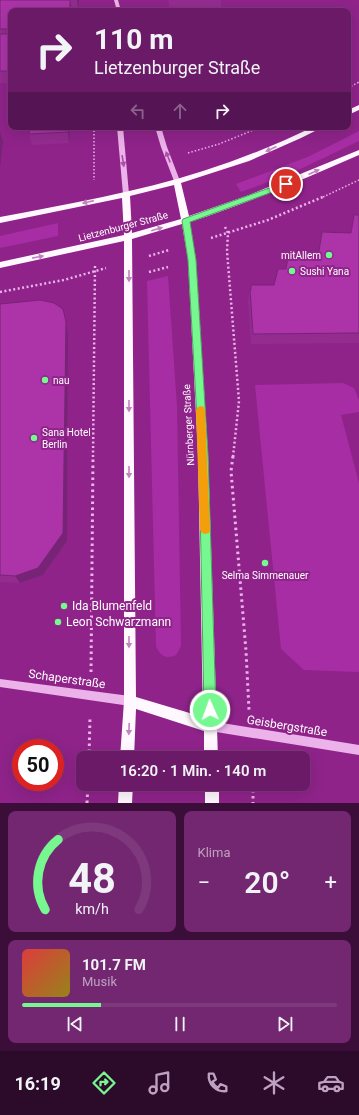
<!DOCTYPE html>
<html lang="de">
<meta charset="utf-8">
<style>
:root{--surface:#6b1a68;--page:#732771;--text:#f1f3f6;--muted:#bea1c0;--line:#7e387c;--accent:#76f78f}
body{margin:0;font-family:Roboto,sans-serif;background:var(--page);color:var(--text);height:100vh;display:flex;flex-direction:column;font-size:15px;white-space:nowrap}
*{box-sizing:border-box;margin:0}
p{font-size:13px;color:var(--muted)}
.icon{flex:none;width:22px;height:22px;fill:none;stroke:currentColor;stroke-width:2;stroke-linecap:round;stroke-linejoin:round}
.map{position:relative;height:803px;overflow:hidden}
.drawer{display:flex;flex-direction:column;gap:8px;padding:8px;background:#3b0e39;flex:1}
.drawer>*{flex:none}
.top-card{position:absolute;left:8px;top:8px;width:343px;height:122px;border-radius:8px;box-shadow:0 4px 16px #0002,0 0 0 1px var(--line);background:#6b1a68;color:var(--text);overflow:hidden}
.speed{position:absolute;left:12px;top:739px;display:flex;gap:8px;font-size:20px;font-weight:700;text-align:center}
.speed>*{display:grid;place-content:center;width:52px;height:52px;border-radius:50%;background:var(--surface);box-shadow:0 4px 16px #0002,0 0 0 1px var(--line);line-height:1}
.speed .limit{border:6px solid #d22;background:#fff;color:#111}
.pin{position:absolute;display:grid;place-items:center;width:34px;height:34px;color:#fff;margin:-17px;border:2px solid #fff;border-radius:50%;box-shadow:0 1px 4px #0007}
.me{position:absolute;width:44px;margin:-22px;rotate:358deg;stroke-linejoin:round;filter:drop-shadow(0 0 3px #0008)}
.turn{display:flex;align-items:center;gap:14px;height:84px;padding:0 20px;font-size:18px}
.turn .icon{width:52px;height:52px;stroke-width:2.5}
.turn b{display:block;font-size:28px;line-height:34px}
.lanes{display:flex;align-items:center;height:38px;padding:0 20px;background:#0003;justify-content:center;gap:20px;direction:ltr}
.lanes .off{opacity:.35}
.big{font-size:30px;font-weight:600;line-height:1.1}
.drawer .tile{flex:1;display:flex;flex-direction:column;justify-content:center;gap:6px;min-width:0;padding:0 14px;border-radius:8px;background:var(--page)}
.drawer .dial{align-items:center;gap:0}
.dial svg{height:104px;overflow:visible;fill:none;stroke:var(--line);stroke-width:7;stroke-linecap:round;text-anchor:middle}
.dial text{fill:var(--text);stroke:none}
.song{display:flex;align-items:center;gap:12px}
.cover{width:48px;height:48px;border-radius:6px;background:linear-gradient(135deg,hsl(0 70% 55%),hsl(50 70% 35%))}
.played{height:4px;border-radius:2px;background:linear-gradient(90deg,var(--accent) 25%,var(--line) 25%)}
.keys{display:flex;justify-content:space-around;direction:ltr}
.heat{display:flex;justify-content:space-between;align-items:center;font-size:22px;direction:ltr}
.drawer .tiles{flex:1;display:grid;gap:8px;grid-template-columns:1fr 1fr}
.tile:last-child{grid-column:span 2}
.trip{position:absolute;left:76px;top:751px;width:234px;height:40px;border-radius:8px;background:var(--surface);box-shadow:0 4px 16px #0002,0 0 0 1px var(--line);font-weight:600;line-height:40px;text-align:center}
.tab-bar{display:flex;height:64px;justify-content:space-around;align-items:center;background:#2b0a2a;color:var(--muted)}
.tab-bar .icon{width:28px;height:28px}
.tab-bar .active{color:var(--accent)}
.tab-bar b{font-size:18px;color:var(--text)}
.map>svg:first-child{display:block}
.green{fill:#a72da4}
.lines{fill:none;stroke-linecap:round;stroke-linejoin:round}
.path-far2{stroke:#ecb3ea;stroke-width:1.5;stroke-dasharray:1.5 2;stroke-linecap:butt}
.path-far1{stroke:#ecb3ea;stroke-width:2.5;stroke-dasharray:2 2.5;stroke-linecap:butt}
.path{stroke:#ecb3ea;stroke-width:3;stroke-dasharray:2.5 3.5;stroke-linecap:butt}
.minor{fill:#ecb3ea;fill-rule:evenodd}
.major{fill:#fff8fe;fill-rule:evenodd}
.wall{fill:#942c90}
.shaded-wall{fill:#782476}
.building{fill:#ac33a8;stroke:#782476}
.oneway{fill:#c183be}
.oneway2{fill:#ab4ea7}
.route{fill:#76f78f;stroke:#4da15d}
.slow{fill:#f59e0b}
.poi-dot{fill:#76f78f;stroke:#8f238a;stroke-width:1.5}
.labels{text-anchor:middle;stroke-width:4;stroke-linejoin:round;paint-order:stroke}
.street-label{font-size:10px;fill:#fff;stroke:#8f238a}
.poi-label{font-size:10px;fill:#fff;stroke:#8f238a;text-anchor:start}
.near-poi-label{font-size:12px;fill:#fff;stroke:#8f238a;text-anchor:start}
.near-street-label{font-size:12px;fill:#fff;stroke:#8f238a}
</style>
<div class="map">
<svg width="359" height="803" viewBox="0 0 359 803">
<rect width="100%" height="100%" fill="#8f238a"/>
<!-- green -->
<path class="green" d="M359,131V141L292,173L241,192L236,184L310,156Z
M58,223V236L0,248V236Z
M168,276L177,407L181,646L176,655C166,660 159,655 156,646L147,281Z
M343,383L354,388L359,400V412L341,415L359,483V672L304,670L281,649L255,385Z"/>
<g class="lines">
<!-- path-far2 -->
<path class="path-far2" d="M348,88L359,82
M94,127V180
M188,153L219,144L261,127
M323,197L359,180"/>
<!-- path-far1 -->
<path class="path-far1" d="M225,227L228,233L227,251L239,401L233,457
M211,238L268,220L325,196
M149,256L169,250
M149,272L168,267
M0,292L64,280L106,268
M93,457L95,265"/>
<!-- path -->
<path class="path" d="M233,456L231,471L246,651L249,710
M91,672L93,456
M89,758L90,717
M253,784V803
M87,803L88,784"/>
<!-- minor -->
<path class="minor" d="M114,0H118L121,11H117Z
M117,127H123L129,194L126,196L123,194Z
M155,127H161L167,147L180,181L179,182H175L174,181L161,147Z
M0,679L130,696L133,698L135,701L133,704L130,706L0,687Z
M210,721L359,745V755L210,731L207,729L205,726L207,723Z"/>
<!-- major -->
<path class="major" d="M359,105V110L348,115V110Z
M313,127H323L301,138L249,161L181,183L189,216L249,195L359,150V155C304,179 248,203 190,222L196,260L208,454L218,758H204V731L136,709L134,758H120L124,701V241L0,268V262L124,235L122,198L0,223V217C68,204 138,192 203,171C241,159 278,144 313,127ZM174,185L181,219L132,233L130,196ZM182,224L188,260L198,454L203,717L136,697L132,239Z
M119,784H133L132,803H118Z
M205,784H219V803H205Z"/>
</g>
<!-- wall -->
<path class="wall" d="M0,0H79L78,11H11V83H0Z
M168,0H221V7L170,9Z
M70,127L69,143L32,145L29,134Z
M354,215H359V343L251,344L248,300L251,285H274L286,269L318,251L322,232L350,233Z
M0,304L68,334L67,541L43,575L20,583L0,582Z"/>
<!-- shaded-wall -->
<path class="shaded-wall" d="M70,0L72,11H70Z
M77,0H79L78,11Z
M68,127H70L69,143L68,132Z
M0,131L3,142L0,168Z
M63,309L68,334L67,541L43,575L20,583L15,576Z"/>
<!-- building -->
<path class="building" d="M0,0H70V10H57V11H11V71H0V34H9L10,31L9,29H0Z
M30,127H68V132L29,134Z
M354,215H359V333L253,334L250,290H251V285H274L278,269H286L289,251H319L322,232L351,233Z
M40,300L54,303L63,309L66,322L63,533L38,568L15,576L0,575V304Z"/>
<!-- one-way arrows -->
<defs><path id="oneway-solid" d="M-6-.8H1V-3.2L6.5 0L1 3.2V.8H-6Z"/></defs>
<g class="oneway">
<use href="#oneway-solid" transform="translate(271 149) rotate(156)"/>
<use href="#oneway-solid" transform="translate(314 172) rotate(-24)"/>
<use href="#oneway-solid" transform="translate(88 202) rotate(167)"/>
<use href="#oneway-solid" transform="translate(157 229) rotate(-16)"/>
<use href="#oneway-solid" transform="translate(38 257) rotate(-11)"/>
<use href="#oneway-solid" transform="translate(129 276) rotate(90)"/>
<use href="#oneway-solid" transform="translate(129 406) rotate(90)"/>
<use href="#oneway-solid" transform="translate(129 472) rotate(90)"/>
<use href="#oneway-solid" transform="translate(129 642) rotate(90)"/>
<use href="#oneway-solid" transform="translate(129 729) rotate(92)"/>
</g>
<g class="oneway2">
<use href="#oneway-solid" transform="translate(168 157) rotate(-112)"/>
<use href="#oneway-solid" transform="translate(123 161) rotate(81)"/>
</g>
<!-- route -->
<path class="route" d="M286,182L290,184L289,186L190,222L196,260L208,454L216,710L214,715L210,716L206,715L204,710L199,454L188,260L182,221L183,219Z"/>
<!-- slow -->
<path class="slow" d="M201,406L204,407L205,410L210,530L209,533L205,534L202,533L200,530L196,410L198,407Z"/>
<!-- markers -->
<g class="poi-dot">
<circle cx="329" cy="255" r="4"/>
<circle cx="292" cy="271" r="4"/>
<circle cx="45" cy="380" r="4"/>
<circle cx="34" cy="438" r="4"/>
<circle cx="265" cy="563" r="4"/>
<circle cx="64" cy="606" r="4"/>
<circle cx="58" cy="622" r="4"/>
</g>
<g class="labels">
<!-- street labels -->
<g class="street-label">
<text transform="translate(123 226) rotate(-15)" y="4">Lietzenburger Straße</text>
<text transform="translate(188 425) rotate(-93)" y="4">Nürnberger Straße</text>
</g>
<!-- poi labels -->
<g class="poi-label">
<text x="321" y="259" text-anchor="end">mitAllem</text>
<text x="300" y="275">Sushi Yana</text>
<text x="53" y="384">nau</text>
<text x="42" y="436">Sana Hotel<tspan x="42" dy="12">Berlin</tspan></text>
<text x="265" y="579" text-anchor="middle">Selma Simmenauer</text>
</g>
<!-- near-poi labels -->
<g class="near-poi-label">
<text x="72" y="610">Ida Blumenfeld</text>
<text x="66" y="626">Leon Schwarzmann</text>
</g>
<!-- near-street labels -->
<g class="near-street-label">
<text transform="translate(67 679) rotate(8)" y="4">Schaperstraße</text>
<text transform="translate(287 726) rotate(9)" y="4">Geisbergstraße</text>
</g>
</g>
</svg>
<div class="speed"><div class="limit">50</div></div>
<div class="pin" style="left:286px;top:184px;background:#d93025"><svg class="icon" aria-label="arrive" viewBox="0 0 24 24"><path d="M6 21V4h12l-3 4 3 4H6"/></svg></div>
<svg class="me" style="left:210px;top:710px" viewBox="-20 -20 40 40"><circle r="17" fill="#76f78f" stroke="#fff" stroke-width="3"/><path d="M0-11L8 9 0 5-8 9z" fill="#fff"/></svg>
<div class="trip">16:20 · 1 Min. · 140 m</div>
<div class="top-card">
<div class="turn"><svg class="icon" aria-label="right" viewBox="0 0 24 24"><path d="M7 20v-9h11M14 6l5 5-5 5"/></svg><div><b>110 m</b>Lietzenburger Straße</div></div>
<div class="lanes"><svg class="icon off" aria-label="left" viewBox="0 0 24 24"><path d="M17 20v-9H6M10 6l-5 5 5 5"/></svg><svg class="icon off" aria-label="ahead" viewBox="0 0 24 24"><path d="M12 20V5M6 11l6-6 6 6"/></svg><svg class="icon" aria-label="right" viewBox="0 0 24 24"><path d="M7 20v-9h11M14 6l5 5-5 5"/></svg></div>
</div>
</div>
<section class="drawer">
<div class="tiles">
<div class="tile dial"><svg viewBox="0 0 100 80">
<path d="M14 69A42 42 0 1 1 86 69"/>
<path d="M14 69A42 42 0 0 1 24 15" stroke="#76f78f"/>
<text x="50" y="56" font-size="32" font-weight="700">48</text>
<text x="50" y="72" font-size="11">km/h</text>
</svg></div>
<div class="tile"><p>Klima</p>
<div class="heat"><a>−</a><b class="big">20°</b><a>+</a></div>
</div>
<div class="tile">
<div class="song"><i class="cover"></i><div><b>101.7 FM</b><p>Musik</p></div></div>
<div class="played"></div>
<div class="keys"><svg class="icon" aria-label="previous" viewBox="0 0 24 24"><path d="M18 5L8 12l10 7zM5 5v14"/></svg><svg class="icon" aria-label="pause" viewBox="0 0 24 24"><path d="M8 5v14M16 5v14"/></svg><svg class="icon" aria-label="next" viewBox="0 0 24 24"><path d="M6 5l10 7-10 7zM19 5v14"/></svg></div>
</div>
</div>
</section>
<nav class="tab-bar">
<b>16:19</b>
<svg class="icon active" aria-label="directions" viewBox="0 0 24 24"><path d="M12 3l9 9-9 9-9-9zM9 14v-3h6M13 9l2 2-2 2"/></svg>
<svg class="icon" aria-label="music" viewBox="0 0 24 24"><path d="M9 18V5l10-2v13"/><circle cx="6" cy="18" r="3"/><circle cx="16" cy="16" r="3"/></svg>
<svg class="icon" aria-label="phone" viewBox="0 0 24 24"><path d="M5 4h4l2 5-3 2q2 4 5 5l2-3 5 2v4C11 20 4 13 5 4z"/></svg>
<svg class="icon" aria-label="climate" viewBox="0 0 24 24"><path d="M12 3v18M4 7l16 10M4 17L20 7"/></svg>
<svg class="icon" aria-label="car" viewBox="0 0 24 24"><path d="M5 17H2v-5l4-1 3-4h7l3 4 3 1v5h-3M9 17h6M6 11h13"/><circle cx="7" cy="17" r="2"/><circle cx="17" cy="17" r="2"/></svg>
</nav>
